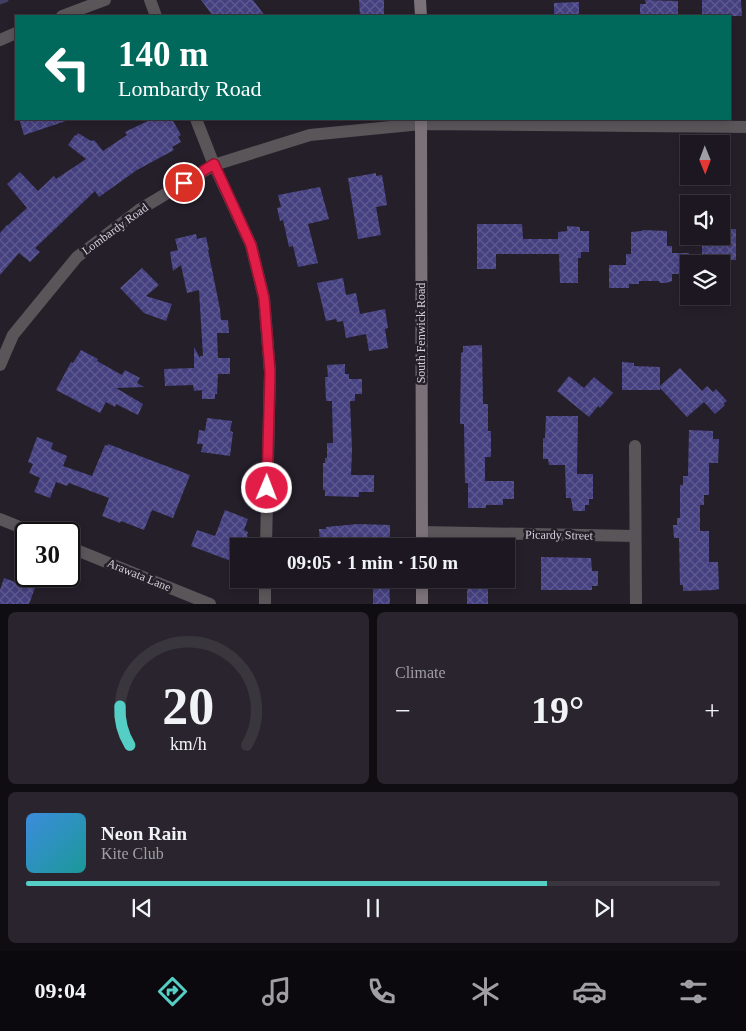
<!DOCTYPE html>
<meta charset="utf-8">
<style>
:root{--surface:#1c1720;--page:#29242d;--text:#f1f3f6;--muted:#a09fa5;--line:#3a363e;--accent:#55cec6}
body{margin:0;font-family:Georgia,serif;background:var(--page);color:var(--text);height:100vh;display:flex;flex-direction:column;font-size:19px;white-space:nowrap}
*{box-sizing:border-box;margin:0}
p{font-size:16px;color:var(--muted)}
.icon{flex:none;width:28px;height:28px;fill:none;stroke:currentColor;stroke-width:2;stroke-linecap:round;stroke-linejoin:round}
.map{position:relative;height:604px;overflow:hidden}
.details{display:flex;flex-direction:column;gap:8px;padding:8px;background:#0f0d12;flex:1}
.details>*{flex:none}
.banner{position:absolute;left:15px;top:15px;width:716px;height:105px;border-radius:0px;box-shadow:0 2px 8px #0003,0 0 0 1px var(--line);background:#00695c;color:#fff;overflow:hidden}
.needle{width:32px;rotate:179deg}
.tools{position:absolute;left:680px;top:135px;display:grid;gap:10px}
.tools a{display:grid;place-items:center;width:50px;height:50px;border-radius:0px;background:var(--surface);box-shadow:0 2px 8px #0003,0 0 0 1px var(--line);font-size:25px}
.speed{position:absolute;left:15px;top:522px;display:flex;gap:10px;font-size:25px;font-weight:700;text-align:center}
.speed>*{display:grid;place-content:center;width:65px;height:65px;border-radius:50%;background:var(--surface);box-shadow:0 2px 8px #0003,0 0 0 1px var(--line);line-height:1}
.speed .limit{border:2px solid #111;border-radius:8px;background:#fff;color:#111}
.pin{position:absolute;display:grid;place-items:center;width:42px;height:42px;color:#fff;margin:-21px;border:2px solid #fff;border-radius:50%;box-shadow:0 1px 5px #0007}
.me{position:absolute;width:55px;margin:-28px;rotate:1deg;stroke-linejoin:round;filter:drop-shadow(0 0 4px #0008)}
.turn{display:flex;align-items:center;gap:18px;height:105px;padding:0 20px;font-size:22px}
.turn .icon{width:65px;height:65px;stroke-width:2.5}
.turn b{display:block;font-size:35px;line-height:42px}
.big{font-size:38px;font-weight:700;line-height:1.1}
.details .tile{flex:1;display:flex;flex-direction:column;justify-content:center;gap:8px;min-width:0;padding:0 18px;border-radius:8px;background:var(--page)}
.details .dial{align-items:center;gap:0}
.dial svg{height:130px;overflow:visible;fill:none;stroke:var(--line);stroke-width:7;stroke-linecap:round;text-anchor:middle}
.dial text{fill:var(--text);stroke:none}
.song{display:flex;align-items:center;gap:15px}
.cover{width:60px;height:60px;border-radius:8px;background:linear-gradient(135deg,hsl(210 70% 55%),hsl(180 70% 35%))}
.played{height:5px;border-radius:2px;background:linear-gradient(90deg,var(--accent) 75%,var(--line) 75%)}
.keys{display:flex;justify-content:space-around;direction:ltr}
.heat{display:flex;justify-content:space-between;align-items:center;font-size:28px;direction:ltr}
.details .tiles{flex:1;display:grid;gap:8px;grid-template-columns:1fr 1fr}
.tile:last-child{grid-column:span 2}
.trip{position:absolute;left:230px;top:538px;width:285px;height:50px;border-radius:0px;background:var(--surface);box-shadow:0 2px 8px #0003,0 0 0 1px var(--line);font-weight:700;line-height:50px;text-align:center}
.tabs{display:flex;height:80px;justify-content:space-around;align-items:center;background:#0b090d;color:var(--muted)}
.tabs .icon{width:35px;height:35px}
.tabs .active{color:var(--accent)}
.tabs b{font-size:22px;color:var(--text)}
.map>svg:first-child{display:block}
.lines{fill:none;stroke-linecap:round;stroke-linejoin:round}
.stream{stroke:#403e62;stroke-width:5}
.building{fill:url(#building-cross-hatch)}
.street{stroke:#5a5559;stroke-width:12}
.secondary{stroke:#7a7278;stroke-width:12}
.route-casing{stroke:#92132f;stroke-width:12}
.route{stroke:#e11d48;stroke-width:9}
.labels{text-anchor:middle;stroke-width:5;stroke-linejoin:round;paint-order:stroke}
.street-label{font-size:12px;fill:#d4d0d8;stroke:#251f2a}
</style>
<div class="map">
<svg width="746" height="604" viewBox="0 0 746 604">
<defs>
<pattern id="building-cross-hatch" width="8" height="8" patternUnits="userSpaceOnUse" patternTransform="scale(1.25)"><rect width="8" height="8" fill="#45407f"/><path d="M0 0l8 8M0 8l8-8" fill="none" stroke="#5f5b90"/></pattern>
</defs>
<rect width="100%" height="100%" fill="#251f2a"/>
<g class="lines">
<!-- stream -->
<path class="stream" d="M0,2L6,0"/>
</g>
<!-- building -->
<path class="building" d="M201,0H253L265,16H213Z
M359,0H384V16H360Z
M645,0L678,1V16H640V4H646Z
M702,0H741L742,16H702Z
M579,2V16H554V3Z
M19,119H66V121L24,135Z
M152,119H172L181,135L178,137L181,142L172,147L174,150L137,170L99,197L95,191L35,248L40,252L30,262L19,253L0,275V233L7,225H8L27,208L7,184L20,172L38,191L54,176L56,179L86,159L68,145L75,135L76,136L78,133L91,141L94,140L103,151L127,135L125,132Z
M376,173V176L382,175L387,205L376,207L381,235L358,239L348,178Z
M320,187L329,219L308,224L318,263L298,267L293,246L289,247L283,220L280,221L277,208L281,207L278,195Z
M477,224H522L523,239H558V232L567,231V226L580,227V231H589V252H581V258H578V283H560L559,254H496V269H477Z
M721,229H736V260H722V264H702V236H721Z
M642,230L667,231V246H672V253H689V274H672V281L666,283H660L659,281H639V284H629V288H609V265H626V254H631V232L642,231Z
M196,234L197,239L206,237L209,250H208L220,309L221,320H228L229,333H217L218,358H230V374H218L217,394H215V399H202V390L194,391L193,385L165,386L164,369L194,368V347L200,358V356H203L199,290L187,293L181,265L173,271L170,252L178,250L175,239Z
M142,268L159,285L146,296L172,304L166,321L144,313L120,288Z
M343,278L346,295L356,293L360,314L385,309L388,328L385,329L388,348L369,351L366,334L346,338L343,321L337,322L336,319L326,321L317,283Z
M482,345L483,404H488V431H491V457H485V481H514V499H503V505H486V508H468V483H465L464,424H460L461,353L463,352V346Z
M81,350L98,359L97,361L122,375L125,370L140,378L137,383L144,387L116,388L143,404L138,415L116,404L115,407L106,402L100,413L56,390L71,362L73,363Z
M622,362L634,363V366L660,367V386L680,368L702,391L707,386L713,392L716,389L727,401L723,404L725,405L715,414L704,402L687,417L660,388V390H622Z
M345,364V374H349V379H362V394H355V401H350L352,450L351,475H374V492H359V497L325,496V490H323V463H325V458H327V443H333L332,401H326L325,377H328L327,365Z
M569,376L584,388L594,377L613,393L600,408L598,406L589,417L557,391Z
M546,416H578L577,474H593V499H589V505H585V511H573L571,498H566L565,465H549L548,459H543V438H545Z
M207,418L232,421L230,431L233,432L230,456L201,452L203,444H197L199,430L205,431Z
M689,430L713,431V439H719L718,463H709V495H704V505H700V531H709V562H718L719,589L715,590L683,591V585H680L679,538H674L673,525H677V518H680V485H683V476H688Z
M37,437L53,443L51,449L67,456L63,466L92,476L105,445L107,446L108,444L190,475L173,518L152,510L144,530L121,521L120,523L102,516L109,498L69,483L67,486L56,482L50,498L34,492L40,478L29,473L33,464L28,462Z
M225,510L248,519L244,530L248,532L247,535L249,541L247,546H239V564L191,546L197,530L215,536Z
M358,524L390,525V541H388L389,546H320L319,529H326V527Z
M541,557L591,558L592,571H598V586H592V590H541Z
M4,578L15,582L17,579L29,583L28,586L35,588L29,604H0V590Z
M373,579H389L390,604H373Z
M467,579H488V604H467Z"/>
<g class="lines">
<!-- street -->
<path class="street" d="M150,0L156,16
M62,16L105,0
M0,40L16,33
M196,119L214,165L251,245L264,298L270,372L266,546
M0,365L13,335L77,257L139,210L214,165L310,135L421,124L746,127
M635,446L636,604
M0,519L37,534
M422,532L635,536
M69,547L210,604
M265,604V579"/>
<!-- secondary -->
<path class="secondary" d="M420,0L421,16
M421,119L422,546
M422,579V604"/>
</g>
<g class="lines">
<defs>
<path id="route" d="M184,183L214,164L251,245L264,298L270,372L267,488"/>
</defs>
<!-- route casing -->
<use href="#route" class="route-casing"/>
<!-- route -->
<use href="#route" class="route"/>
</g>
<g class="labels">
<!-- street labels -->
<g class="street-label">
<text transform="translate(115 229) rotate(-36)" y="4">Lombardy Road</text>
<text transform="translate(421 333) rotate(-90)" y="4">South Fenwick Road</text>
<text transform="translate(559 535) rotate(1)" y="4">Picardy Street</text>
<text transform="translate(139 575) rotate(22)" y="4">Arawata Lane</text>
</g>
</g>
</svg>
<div class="tools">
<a><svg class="needle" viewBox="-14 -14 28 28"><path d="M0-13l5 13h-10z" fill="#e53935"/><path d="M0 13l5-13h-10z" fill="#a09fa5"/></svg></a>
<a><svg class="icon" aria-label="sound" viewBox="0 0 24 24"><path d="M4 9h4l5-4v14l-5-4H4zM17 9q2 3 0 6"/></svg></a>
<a><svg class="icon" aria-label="layers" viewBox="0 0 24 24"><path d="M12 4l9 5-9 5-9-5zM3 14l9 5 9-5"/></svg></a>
</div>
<div class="speed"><div class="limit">30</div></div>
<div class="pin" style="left:184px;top:183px;background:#d93025"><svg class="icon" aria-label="arrive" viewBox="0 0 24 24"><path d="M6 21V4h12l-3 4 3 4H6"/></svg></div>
<svg class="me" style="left:267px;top:488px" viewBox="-20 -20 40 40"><circle r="17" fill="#e11d48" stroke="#fff" stroke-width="3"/><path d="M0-11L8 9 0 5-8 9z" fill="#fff"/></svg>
<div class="trip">09:05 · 1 min · 150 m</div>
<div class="banner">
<div class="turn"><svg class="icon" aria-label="left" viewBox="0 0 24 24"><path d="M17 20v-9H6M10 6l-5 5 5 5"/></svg><div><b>140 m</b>Lombardy Road</div></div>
</div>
</div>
<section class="details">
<div class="tiles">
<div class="tile dial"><svg viewBox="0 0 100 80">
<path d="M14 69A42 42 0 1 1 86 69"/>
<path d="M14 69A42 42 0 0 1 8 45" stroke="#55cec6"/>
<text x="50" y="56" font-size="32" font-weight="700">20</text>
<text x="50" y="72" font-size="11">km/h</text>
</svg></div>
<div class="tile"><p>Climate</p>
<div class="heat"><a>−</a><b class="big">19°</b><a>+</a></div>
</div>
<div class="tile">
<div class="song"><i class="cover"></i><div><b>Neon Rain</b><p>Kite Club</p></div></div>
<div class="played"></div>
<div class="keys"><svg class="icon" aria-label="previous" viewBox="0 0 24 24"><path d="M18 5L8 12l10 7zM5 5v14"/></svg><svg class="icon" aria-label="pause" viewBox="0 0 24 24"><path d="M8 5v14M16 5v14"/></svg><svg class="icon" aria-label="next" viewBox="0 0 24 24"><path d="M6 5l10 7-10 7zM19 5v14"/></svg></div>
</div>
</div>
</section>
<nav class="tabs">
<b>09:04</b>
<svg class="icon active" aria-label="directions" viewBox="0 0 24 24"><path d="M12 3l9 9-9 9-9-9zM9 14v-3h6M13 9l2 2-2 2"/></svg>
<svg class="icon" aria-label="music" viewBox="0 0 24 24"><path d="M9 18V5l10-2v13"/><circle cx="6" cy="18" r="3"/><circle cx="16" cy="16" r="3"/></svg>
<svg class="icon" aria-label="phone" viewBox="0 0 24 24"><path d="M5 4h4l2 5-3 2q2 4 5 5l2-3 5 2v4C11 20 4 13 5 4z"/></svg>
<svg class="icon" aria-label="climate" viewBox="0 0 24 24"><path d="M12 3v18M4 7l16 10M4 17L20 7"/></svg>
<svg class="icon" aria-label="car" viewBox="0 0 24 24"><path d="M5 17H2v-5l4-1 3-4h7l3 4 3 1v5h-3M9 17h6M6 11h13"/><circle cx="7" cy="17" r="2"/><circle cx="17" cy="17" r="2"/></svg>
<svg class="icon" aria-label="filters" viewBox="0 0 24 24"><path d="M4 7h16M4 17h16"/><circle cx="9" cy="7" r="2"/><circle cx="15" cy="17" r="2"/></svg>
</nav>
